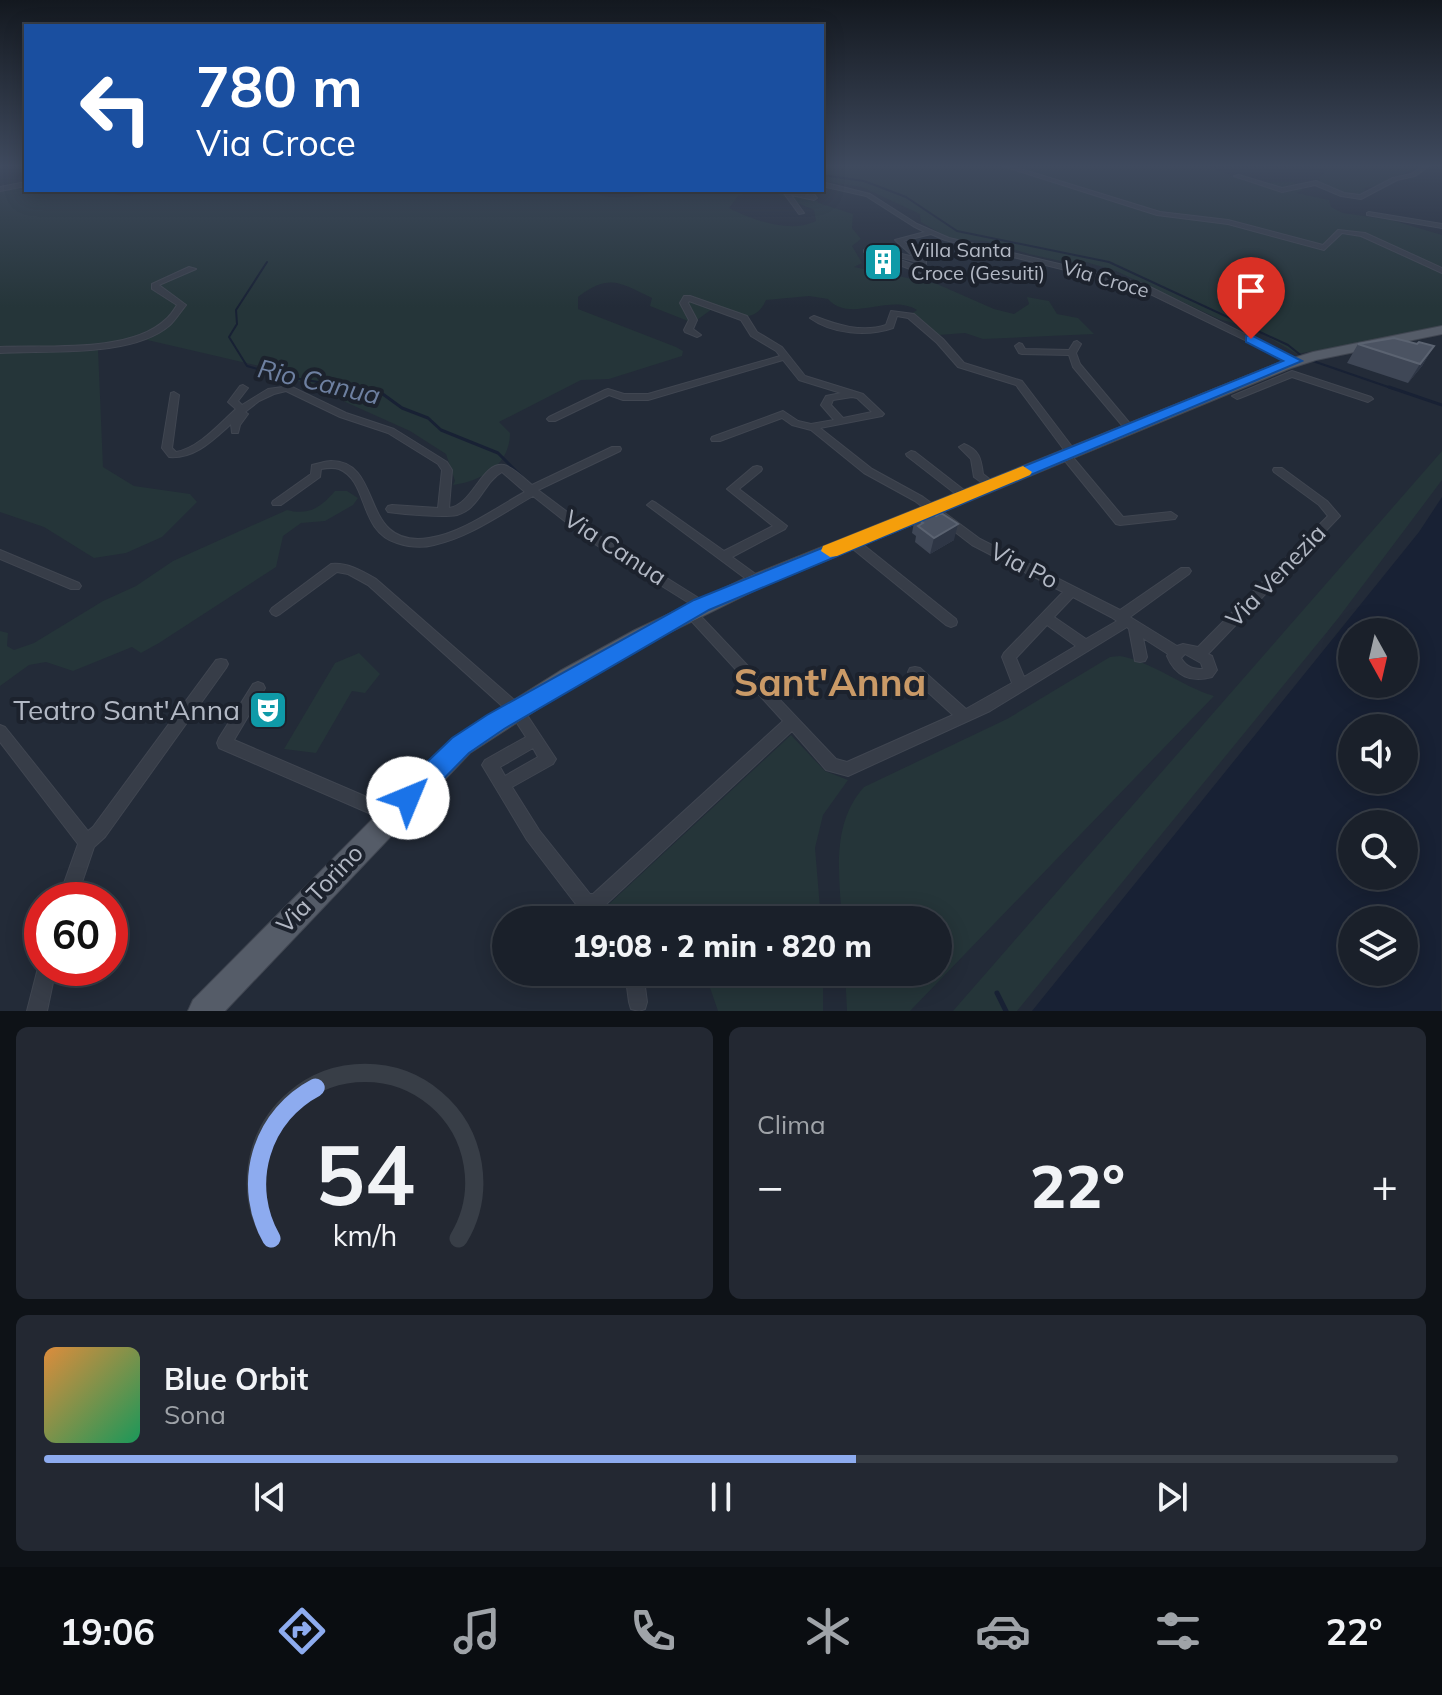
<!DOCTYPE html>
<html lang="it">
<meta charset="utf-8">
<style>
:root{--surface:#1a202a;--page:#232832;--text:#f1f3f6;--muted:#9fa3a8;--line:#383e47;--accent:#8dabef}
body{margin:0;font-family:Mulish,sans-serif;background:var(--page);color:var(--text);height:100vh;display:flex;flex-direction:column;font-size:30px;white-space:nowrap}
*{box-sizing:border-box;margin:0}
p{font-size:26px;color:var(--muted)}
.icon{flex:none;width:44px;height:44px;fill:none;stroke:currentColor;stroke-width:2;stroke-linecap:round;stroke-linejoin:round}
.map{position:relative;height:1011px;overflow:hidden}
.panel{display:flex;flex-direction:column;gap:16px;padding:16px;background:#0e1217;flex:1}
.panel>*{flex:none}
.top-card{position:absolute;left:24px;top:24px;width:800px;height:168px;border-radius:0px;box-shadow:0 4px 20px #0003,0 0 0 2px var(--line);background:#1a4fa0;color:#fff;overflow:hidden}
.needle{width:52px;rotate:172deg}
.controls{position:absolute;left:1338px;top:618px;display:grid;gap:16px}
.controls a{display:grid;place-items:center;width:80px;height:80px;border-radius:50%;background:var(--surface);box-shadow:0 4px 20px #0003,0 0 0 2px var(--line);font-size:40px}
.speed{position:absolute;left:24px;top:882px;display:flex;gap:16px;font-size:40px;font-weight:700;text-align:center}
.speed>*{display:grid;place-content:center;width:104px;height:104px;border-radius:50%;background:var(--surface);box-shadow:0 4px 20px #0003,0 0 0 2px var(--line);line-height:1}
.speed .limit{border:12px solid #d22;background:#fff;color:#111}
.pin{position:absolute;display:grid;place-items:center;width:68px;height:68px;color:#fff;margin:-82px -34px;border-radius:50% 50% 50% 0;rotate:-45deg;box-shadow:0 0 8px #0007}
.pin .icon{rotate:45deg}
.me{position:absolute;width:88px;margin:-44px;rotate:45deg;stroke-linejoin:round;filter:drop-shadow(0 0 6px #0008)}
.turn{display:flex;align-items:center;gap:28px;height:168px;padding:0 40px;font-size:36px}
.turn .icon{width:104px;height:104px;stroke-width:2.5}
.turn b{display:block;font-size:56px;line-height:68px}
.big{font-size:60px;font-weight:800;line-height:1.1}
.panel .widget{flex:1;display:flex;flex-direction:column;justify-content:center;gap:12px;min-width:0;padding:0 28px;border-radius:12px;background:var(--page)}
.panel .dial{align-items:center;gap:0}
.dial svg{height:208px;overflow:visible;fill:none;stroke:var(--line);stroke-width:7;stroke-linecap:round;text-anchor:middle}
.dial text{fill:var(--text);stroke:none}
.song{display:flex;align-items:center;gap:24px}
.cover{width:96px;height:96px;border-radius:12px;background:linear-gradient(135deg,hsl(30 70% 55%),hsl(150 70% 35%))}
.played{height:8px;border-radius:4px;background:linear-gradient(90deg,var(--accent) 60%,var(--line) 60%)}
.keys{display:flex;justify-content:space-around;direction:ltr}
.heat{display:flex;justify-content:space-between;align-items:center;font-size:44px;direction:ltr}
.panel .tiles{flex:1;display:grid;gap:16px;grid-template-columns:1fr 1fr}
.widget:last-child{grid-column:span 2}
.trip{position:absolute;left:492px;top:906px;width:460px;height:80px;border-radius:40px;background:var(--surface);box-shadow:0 4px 20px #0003,0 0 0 2px var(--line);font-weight:800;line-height:80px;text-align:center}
.tabs{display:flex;height:128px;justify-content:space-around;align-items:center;background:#0a0d11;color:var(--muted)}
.tabs .icon{width:56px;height:56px}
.tabs .active{color:var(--accent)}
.tabs b{font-size:36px;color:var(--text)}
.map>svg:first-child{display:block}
.green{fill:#253539}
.water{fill:#182134;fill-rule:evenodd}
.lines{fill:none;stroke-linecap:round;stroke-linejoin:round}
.stream-far2{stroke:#182134;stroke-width:2}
.stream-far1{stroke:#182134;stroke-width:3}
.stream{stroke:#182134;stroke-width:5}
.minor-casing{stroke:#404651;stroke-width:2}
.primary-casing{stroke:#404651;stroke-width:2}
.minor{fill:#373d48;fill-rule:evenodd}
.primary{fill:#555c68;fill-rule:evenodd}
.wall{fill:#3f4756}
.shaded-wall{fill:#2e3645}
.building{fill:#4b5362;stroke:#5b6371;stroke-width:2}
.route{fill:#1a73e8;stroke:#114b97;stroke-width:2}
.slow{fill:#f59e0b}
.labels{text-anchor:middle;stroke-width:8;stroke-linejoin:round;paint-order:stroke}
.far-poi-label{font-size:20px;fill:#b2b8c4;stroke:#1c222d;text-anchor:start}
.far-street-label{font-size:20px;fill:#b2b8c4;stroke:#1c222d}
.street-label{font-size:24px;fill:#b2b8c4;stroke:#1c222d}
.water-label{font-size:26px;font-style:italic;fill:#6e80a1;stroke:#1c222d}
.near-poi-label{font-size:28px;fill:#b2b8c4;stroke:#1c222d;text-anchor:end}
.near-district-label{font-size:38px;font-weight:bold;fill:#ca9a67;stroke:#1c222d}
</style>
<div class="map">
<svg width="1442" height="1011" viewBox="0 0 1442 1011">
<rect width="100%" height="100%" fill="#232b38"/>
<!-- green -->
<path class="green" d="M822,166H1205L1252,183L1293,182L1303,190L1296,193L1329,200L1331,207L1343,213L1391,220L1442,235V328L1297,354L1254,329L1219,319L1116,271L1086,262H1065L1029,254L986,241L950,239L921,222L920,214L862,187L822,181Z
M1313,166H1419L1383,185L1365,188L1364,195L1348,194L1320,182L1319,177L1326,171Z
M0,186L26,190H96L123,196L184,190H591C611,205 649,193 669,190C697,185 729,190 757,190L738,196L729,208C753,220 790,234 816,221L814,210L768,190H803L819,203L853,214L852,228L861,239L852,246L862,263L854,267L937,284L994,309L1014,314L1029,304L1027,297L1049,301L1057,314L1078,318L1094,334L983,339L965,333L939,335L907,317L917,310C889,293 850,324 828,299L809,296L766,300C755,326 733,315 712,309L693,323L650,306L652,298C620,283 610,273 578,297V309L676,347L683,351L682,356L609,379L581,380L499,422L510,433C510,465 482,481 453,485L455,481L446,454L410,431L272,369L143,339L98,349L103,467L134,486L190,494L197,502L162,537L126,553L94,558L44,527L0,512Z
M1442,451V480L1336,621L1017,1011H953Z
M335,491H347L358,498L353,505L325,521L301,523L283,536L276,567L159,643L141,653L132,647L73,671L46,662L29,665L0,686V631L8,633L7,646L14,650L34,643L103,601L136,586L173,561L287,510C309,516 321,507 335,491Z
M359,653L380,674L365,693L352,691L316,753L284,749L335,663Z
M1120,656C1153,662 1181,686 1214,696L910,1011H847L845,972H938V920H842C839,874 831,824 864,787L1007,719L1110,657Z
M791,735L825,771L848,780L823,815L815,848L821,920H620L608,905Z
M700,972H823V1011H718L707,979Z"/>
<!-- water -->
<path class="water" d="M1442,497L1441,1011H1032L1419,532ZM1352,632H1404V684H1352ZM1352,728H1404V780H1352ZM1352,824H1404V876H1352ZM1352,920H1404V972H1352Z"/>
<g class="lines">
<!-- stream-far2 -->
<path class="stream-far2" d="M822,175L864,181L906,197L957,231L1109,262L1288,345L1303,357
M267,262L236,310L237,324L229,337L247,366L282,376L360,389
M1310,360L1394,389"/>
<!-- stream-far1 -->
<path class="stream-far1" d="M348,387L380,392L402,408L428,418L441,430L498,453L521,476
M1389,387L1442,405"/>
<!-- stream -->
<path class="stream" d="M997,993L1006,1011"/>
<defs>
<path id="minor" d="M1003,166H1011L1160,212L1228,220L1323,245L1338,230L1365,233L1442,268V273L1361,236L1342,233L1324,250L1228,224L1157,215Z
M1423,166H1429L1415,176L1397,180L1361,199L1341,196L1315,185L1282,192L1234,176L1239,175L1282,188L1316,181L1344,193L1360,195L1393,178L1411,174Z
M26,182V186L0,191V187Z
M822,182L870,194L917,224L949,238L1144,284L1299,361L1298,363H1292L1138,288L945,240L931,234L903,241L926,260V264L871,250L935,272V276H929L864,252V250L870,246L914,257L895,240L925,232L913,226L866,196L822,186Z
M786,190L809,195L805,190H811L817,198L814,200L791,195L804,213L799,214L783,192Z
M1369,212L1442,224V228L1367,215V213Z
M189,267L196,269L159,285L186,305C181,311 176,319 170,325C132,358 48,350 0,353V347C46,345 130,353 165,320C170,316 174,310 177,305L152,289V284Z
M684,296H690L747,316L757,332L782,347L805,376L863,394L882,412L884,414L882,416L820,428L872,469L923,497L980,539L1120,610L1181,568H1189L1191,571L1189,574L1130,617L1177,646L1183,644L1198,647L1328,516L1319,505L1274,472L1273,470L1274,468H1282L1327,501L1340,516L1208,654L1212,656L1217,670L1212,677C1191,683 1175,676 1167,656L1168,654L1143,638L1147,657L1145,661L1140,662L1135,661L1129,629L1127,627L990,711L848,776L826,770L792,731L601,909L607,920H588L527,840L482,765L485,760L526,737L511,714L368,585L348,574L337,572L280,614L276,616L272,614L270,611L272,608L331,564C347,562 362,571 376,579L521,706L556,759L553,764L512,787L539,830L590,894H593L783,721L685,614L683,611L685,608L689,606L693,608L836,759L847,762L953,715L910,676L908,672L910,668L915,667L920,668L966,709L1012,683L1002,657L1004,653L1063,592L972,545L915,501L864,473L811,430L792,425L782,418L720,441H712L711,439L712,437L783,411L798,421L811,424L834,420L821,405L826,396L841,393L799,380L783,360L648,400H623L609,395L555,421H549L547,419L549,417L605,390L608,389L624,394H648L780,356L776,351L751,336L741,320L689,301L688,303L697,320L693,329L701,335L697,337L685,332L684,330L689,320L680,303ZM852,397L857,398L872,412L843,418L831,405L833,400ZM1073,597L1111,617L1117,621L1086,639L1054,617ZM1047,625L1076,646L1024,677L1016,658ZM1185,654L1201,663L1203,669C1193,669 1186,667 1181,658ZM533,748L538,757L505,776L500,767Z
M891,311L914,314L943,339L964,363L1022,381L1076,452L1071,455L1123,517L1171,512L1177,516L1175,519L1120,525L1116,524L1061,456L1060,454L1061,452L1065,451L1016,385L958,367L937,343L908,318L897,316L893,328C867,337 832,334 810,318L814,316C837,325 862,333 886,325Z
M1077,341L1081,344L1076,353L1080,364L1132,426L1134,428L1132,430H1126L1073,367L1069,355L1022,354L1019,353L1015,346L1019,343L1022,344L1025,349L1069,350L1074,342Z
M1292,371L1371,397L1373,399L1368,402L1365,401L1292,377L1240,398L1237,399L1232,396Z
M243,385L248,388L238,401L242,405L268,389L290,386L346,413L394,429L447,462L452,470L449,508C473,505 482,461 504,465C513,467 525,479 532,485L612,447H620L621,449L620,451L538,490L598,535L705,602L707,605L705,608H697L590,541L533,496C501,514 470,537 434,545C422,548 409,547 397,543C358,531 369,481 339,469C333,467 327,468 321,469L320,477L281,505H273L272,503L273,501L311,474L312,465C318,464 325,461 331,461C385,461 358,549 429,538C463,533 495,508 525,492L502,472C488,480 484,494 473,505C469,510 463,513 457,515C443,518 403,514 388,512L386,509L388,506L392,505L438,508L442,470L438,464L388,433L340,417L286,391L274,394L259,401L245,412L248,414L240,425L238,433H232L231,424C213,440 195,459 169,457L162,448L171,393L174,392L179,395L172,448L176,452C199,448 219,424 236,409L228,402L240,386Z
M964,444C979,450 981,458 983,474L997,485L996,487H988L974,477L971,459L959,447Z
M911,451L915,452L969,494L970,496L969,498H961L907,456L906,454Z
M757,466L761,467L762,469L761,471L739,489L787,526L785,529L732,557L761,578L763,581L761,584H753L647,505L652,501L656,503L724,551L773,526L727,489L753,467Z
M852,538L856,539L956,619L957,622L956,625L951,627L946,625L848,545L846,542L848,539Z
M0,550L79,583L81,586L79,589H71L0,559Z
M221,659L226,660L228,664L226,668L105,837L94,847L76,900H58L78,844L0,742V725L5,727L88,831L93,827L216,660Z
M258,682L263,684L265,688L234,740L397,810L399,815L397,820L391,822L385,820L219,748L217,743L219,738L253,684Z
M42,961V968H56L47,1011H27L38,968Z
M625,972H643L647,1002L645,1009L639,1011L631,1009L629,1002Z"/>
<path id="primary" d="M1442,326V334L1316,360L1291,368L764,586L650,642L576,684L470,753L225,1011H188L193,1000L452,739L560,671L635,630L750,576L1281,362L1313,352Z"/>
</defs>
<!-- minor casing -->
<use href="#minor" class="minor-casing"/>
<!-- primary casing -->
<use href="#primary" class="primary-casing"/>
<!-- minor -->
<use href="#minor" class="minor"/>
<!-- primary -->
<use href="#primary" class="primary"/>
</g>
<!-- wall -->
<path class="wall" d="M1358,344H1417L1434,346L1422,366L1408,383L1347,363Z
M915,517L954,540L930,554L915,542L916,536L912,533Z"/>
<!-- shaded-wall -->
<path class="shaded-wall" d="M894,253L892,266L877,269L879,256Z
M1434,346L1422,366L1408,383L1420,364Z
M958,524L954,540L930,554L934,538Z"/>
<!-- building -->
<path class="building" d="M879,247L894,253L879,256Z
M1394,338L1417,344L1419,342L1434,346L1420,364L1358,344Z
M928,510L936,516L941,513L958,524L934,538L918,526L923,523L915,517Z"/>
<!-- sky -->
<linearGradient id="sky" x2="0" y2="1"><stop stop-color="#13181f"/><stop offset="0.54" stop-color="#3f4a5e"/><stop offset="1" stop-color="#3f4a5e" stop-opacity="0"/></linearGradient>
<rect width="1442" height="307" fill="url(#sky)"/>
<!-- route -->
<path class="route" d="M1251,335L1302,361L709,610L504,729L469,753L417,806L408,809L399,806L395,798L399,789L452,738L487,715L694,600L1283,361L1246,342V336Z"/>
<!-- slow -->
<path class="slow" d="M1023,466L1032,472L1030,475L837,556L830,557L821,551L823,546Z"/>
<!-- icons -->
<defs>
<symbol id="building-square" viewBox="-11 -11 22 22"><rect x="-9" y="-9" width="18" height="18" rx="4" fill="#0f9aa8" stroke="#1c222d"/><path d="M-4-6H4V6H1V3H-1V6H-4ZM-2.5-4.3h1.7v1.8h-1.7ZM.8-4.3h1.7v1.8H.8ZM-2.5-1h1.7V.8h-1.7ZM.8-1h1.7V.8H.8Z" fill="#fff"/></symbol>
<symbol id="theatre-square" viewBox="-11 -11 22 22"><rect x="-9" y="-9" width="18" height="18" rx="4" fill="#0f9aa8" stroke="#1c222d"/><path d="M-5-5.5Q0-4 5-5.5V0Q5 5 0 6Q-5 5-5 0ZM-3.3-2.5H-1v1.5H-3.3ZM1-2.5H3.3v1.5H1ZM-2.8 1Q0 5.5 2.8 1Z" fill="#fff"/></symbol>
</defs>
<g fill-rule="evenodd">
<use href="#building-square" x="861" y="240" width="44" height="44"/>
<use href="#theatre-square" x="246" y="688" width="44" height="44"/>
</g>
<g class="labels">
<!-- far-poi labels -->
<g class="far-poi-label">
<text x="911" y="257">Villa Santa<tspan x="911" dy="23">Croce (Gesuiti)</tspan></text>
</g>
<!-- far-street labels -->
<g class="far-street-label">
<text transform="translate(1106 279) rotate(16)" y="7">Via Croce</text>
</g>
<!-- street labels -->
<g class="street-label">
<text transform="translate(615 548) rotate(33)" y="8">Via Canua</text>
<text transform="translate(1024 566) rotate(27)" y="8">Via Po</text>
<text transform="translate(1276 576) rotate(-46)" y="8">Via Venezia</text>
<text transform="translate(320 889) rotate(-46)" y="8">Via Torino</text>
</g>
<!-- water labels -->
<g class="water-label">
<text transform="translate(319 382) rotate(13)" y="9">Rio Canua</text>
</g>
<!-- near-poi labels -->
<g class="near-poi-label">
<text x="240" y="720">Teatro Sant'Anna</text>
</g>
<!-- near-district labels -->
<g class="near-district-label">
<text x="830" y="696">Sant'Anna</text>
</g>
</g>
</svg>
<div class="controls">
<a><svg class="needle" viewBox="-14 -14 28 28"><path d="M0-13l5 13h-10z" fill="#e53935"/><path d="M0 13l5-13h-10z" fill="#9fa3a8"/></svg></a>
<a><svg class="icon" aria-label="sound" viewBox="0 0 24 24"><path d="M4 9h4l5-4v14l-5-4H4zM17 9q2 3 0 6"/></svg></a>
<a><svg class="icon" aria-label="search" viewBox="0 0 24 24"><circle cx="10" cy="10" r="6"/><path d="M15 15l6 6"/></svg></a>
<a><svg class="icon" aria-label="layers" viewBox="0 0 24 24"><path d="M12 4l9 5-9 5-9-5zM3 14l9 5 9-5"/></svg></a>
</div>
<div class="speed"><div class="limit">60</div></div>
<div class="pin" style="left:1251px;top:339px;background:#d93025"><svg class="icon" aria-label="arrive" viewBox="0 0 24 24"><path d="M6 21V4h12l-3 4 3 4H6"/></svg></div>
<svg class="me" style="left:408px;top:798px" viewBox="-20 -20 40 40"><circle r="19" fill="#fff"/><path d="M0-13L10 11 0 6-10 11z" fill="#1a73e8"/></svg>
<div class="trip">19:08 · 2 min · 820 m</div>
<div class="top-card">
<div class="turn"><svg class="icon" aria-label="left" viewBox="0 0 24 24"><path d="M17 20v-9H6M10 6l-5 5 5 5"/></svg><div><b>780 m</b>Via Croce</div></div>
</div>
</div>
<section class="panel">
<div class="tiles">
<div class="widget dial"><svg viewBox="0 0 100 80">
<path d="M14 69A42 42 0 1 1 86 69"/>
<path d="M14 69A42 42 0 0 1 31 11" stroke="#8dabef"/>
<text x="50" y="56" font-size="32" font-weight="700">54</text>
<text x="50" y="72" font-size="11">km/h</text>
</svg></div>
<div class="widget"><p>Clima</p>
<div class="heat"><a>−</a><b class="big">22°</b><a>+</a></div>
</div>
<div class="widget">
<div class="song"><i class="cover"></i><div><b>Blue Orbit</b><p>Sona</p></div></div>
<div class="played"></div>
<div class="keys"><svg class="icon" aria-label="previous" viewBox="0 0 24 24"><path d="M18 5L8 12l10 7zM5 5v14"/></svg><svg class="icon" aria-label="pause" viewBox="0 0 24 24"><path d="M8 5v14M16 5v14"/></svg><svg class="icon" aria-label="next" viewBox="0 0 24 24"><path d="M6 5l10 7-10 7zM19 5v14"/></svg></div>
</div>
</div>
</section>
<nav class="tabs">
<b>19:06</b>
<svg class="icon active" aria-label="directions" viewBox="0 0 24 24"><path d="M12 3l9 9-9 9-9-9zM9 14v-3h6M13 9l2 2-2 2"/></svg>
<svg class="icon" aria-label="music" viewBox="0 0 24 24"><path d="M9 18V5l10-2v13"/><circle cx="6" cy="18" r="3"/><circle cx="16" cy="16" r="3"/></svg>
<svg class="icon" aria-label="phone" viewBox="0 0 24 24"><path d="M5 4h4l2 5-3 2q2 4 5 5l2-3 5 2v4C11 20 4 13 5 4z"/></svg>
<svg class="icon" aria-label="climate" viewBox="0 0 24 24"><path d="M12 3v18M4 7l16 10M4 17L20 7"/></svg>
<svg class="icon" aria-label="car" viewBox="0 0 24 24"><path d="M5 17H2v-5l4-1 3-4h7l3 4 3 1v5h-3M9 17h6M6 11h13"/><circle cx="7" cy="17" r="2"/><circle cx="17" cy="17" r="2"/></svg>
<svg class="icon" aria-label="filters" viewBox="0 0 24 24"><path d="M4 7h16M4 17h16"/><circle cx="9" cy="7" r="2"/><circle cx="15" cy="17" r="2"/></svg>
<b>22°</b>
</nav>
